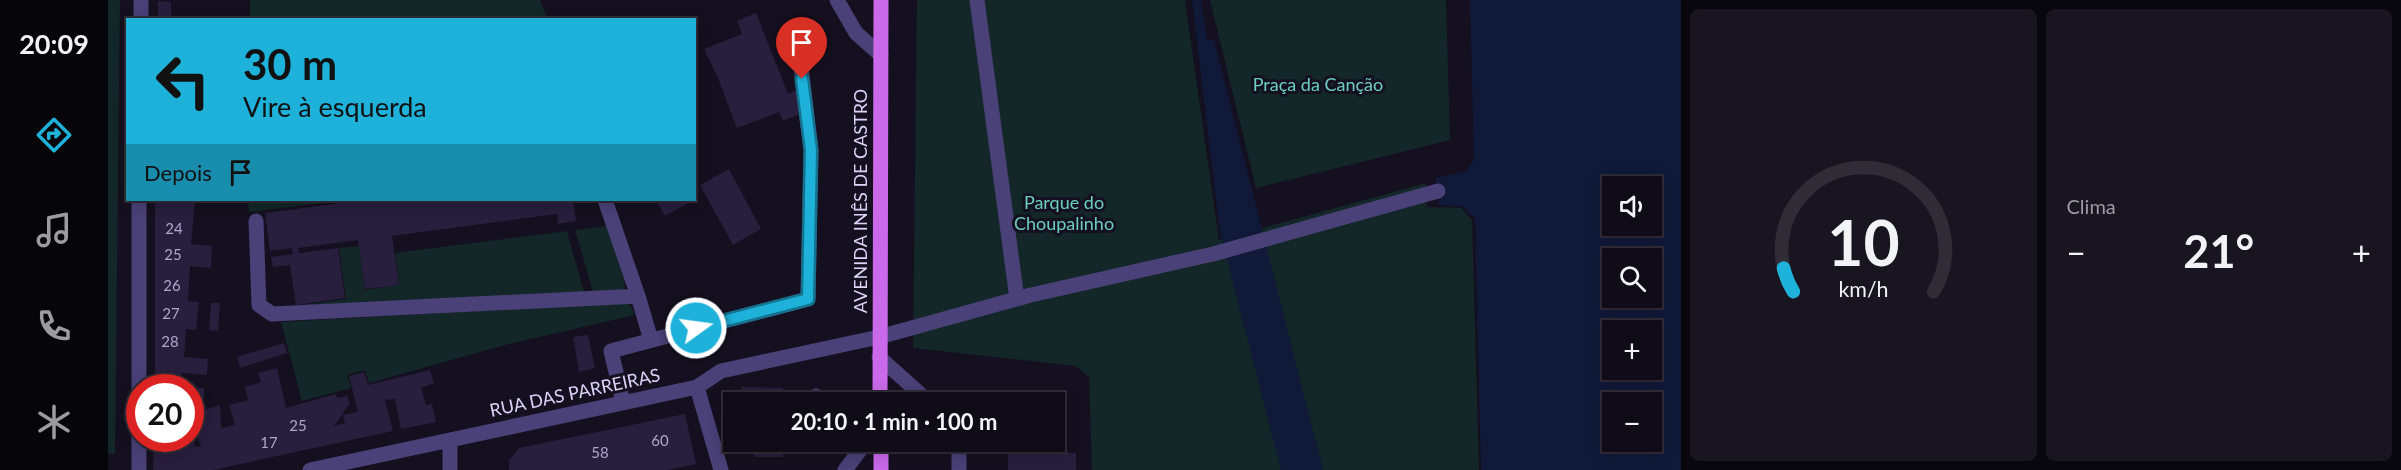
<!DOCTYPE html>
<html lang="pt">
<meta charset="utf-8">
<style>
:root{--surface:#0f0c17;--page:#181520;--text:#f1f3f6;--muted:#9b9ba1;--line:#2f2c36;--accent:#1eb1da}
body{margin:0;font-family:Lato,sans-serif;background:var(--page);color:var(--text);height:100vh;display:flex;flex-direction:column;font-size:22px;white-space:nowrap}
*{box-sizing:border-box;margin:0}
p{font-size:20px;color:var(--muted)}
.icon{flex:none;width:33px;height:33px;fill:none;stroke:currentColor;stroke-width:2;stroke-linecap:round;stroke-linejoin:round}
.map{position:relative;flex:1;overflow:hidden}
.drawer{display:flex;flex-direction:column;gap:9px;padding:9px;background:#08070d;width:720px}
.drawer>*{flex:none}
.top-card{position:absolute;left:18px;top:18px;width:570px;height:183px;border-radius:0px;box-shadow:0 3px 15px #0003,0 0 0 2px var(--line);background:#1eb1da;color:#111;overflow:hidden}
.buttons{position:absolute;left:1494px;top:176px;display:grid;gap:12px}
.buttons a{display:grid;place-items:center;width:60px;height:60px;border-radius:0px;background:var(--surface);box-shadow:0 3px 15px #0003,0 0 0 2px var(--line);font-size:30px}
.speed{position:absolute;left:18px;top:374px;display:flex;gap:12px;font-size:30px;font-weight:700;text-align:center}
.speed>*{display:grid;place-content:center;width:78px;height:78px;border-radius:50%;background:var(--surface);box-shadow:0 3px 15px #0003,0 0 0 2px var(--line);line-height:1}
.speed .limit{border:9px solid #d22;background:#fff;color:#111}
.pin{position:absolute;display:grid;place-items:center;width:51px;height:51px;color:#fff;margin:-62px -26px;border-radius:50% 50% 50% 0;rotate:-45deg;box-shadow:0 0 6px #0007}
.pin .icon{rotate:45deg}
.me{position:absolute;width:66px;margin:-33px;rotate:76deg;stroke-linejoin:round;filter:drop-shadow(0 0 4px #0008)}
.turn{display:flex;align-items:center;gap:21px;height:126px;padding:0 18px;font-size:27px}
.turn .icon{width:78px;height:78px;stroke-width:2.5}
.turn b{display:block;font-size:42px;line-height:51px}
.then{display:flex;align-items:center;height:57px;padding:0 18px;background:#0003;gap:12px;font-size:22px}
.big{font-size:45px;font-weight:700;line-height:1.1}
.drawer .card{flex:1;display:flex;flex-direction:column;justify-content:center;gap:9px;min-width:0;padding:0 21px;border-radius:9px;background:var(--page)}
.drawer .dial{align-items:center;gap:0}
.dial svg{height:156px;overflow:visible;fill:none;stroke:var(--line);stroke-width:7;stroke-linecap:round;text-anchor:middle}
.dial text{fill:var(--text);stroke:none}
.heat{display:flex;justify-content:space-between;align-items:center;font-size:33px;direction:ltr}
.drawer .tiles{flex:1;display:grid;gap:9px;grid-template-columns:repeat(2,1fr)}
.trip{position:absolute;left:615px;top:392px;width:342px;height:60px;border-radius:0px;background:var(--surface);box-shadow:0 3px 15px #0003,0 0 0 2px var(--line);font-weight:700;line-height:60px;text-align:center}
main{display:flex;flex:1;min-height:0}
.tab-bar{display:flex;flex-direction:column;width:108px;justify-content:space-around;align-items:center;background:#060509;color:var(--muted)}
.tab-bar .icon{width:42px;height:42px}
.tab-bar .active{color:var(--accent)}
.tab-bar b{font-size:27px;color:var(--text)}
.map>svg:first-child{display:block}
.green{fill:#132628}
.water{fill:#101938;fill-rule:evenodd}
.building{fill:#281e3d}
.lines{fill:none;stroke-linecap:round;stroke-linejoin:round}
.minor{stroke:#494177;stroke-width:15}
.major{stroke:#ca69ea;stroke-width:15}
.route-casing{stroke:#14738e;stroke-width:15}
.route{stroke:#1eb1da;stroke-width:10}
.labels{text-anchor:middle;stroke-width:6;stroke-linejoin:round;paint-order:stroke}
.number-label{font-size:15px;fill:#afa6ca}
.park-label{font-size:18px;fill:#6acfc2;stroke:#14101f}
.street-label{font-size:18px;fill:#dcd3f9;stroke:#14101f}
</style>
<main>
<nav class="tab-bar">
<b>20:09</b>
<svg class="icon active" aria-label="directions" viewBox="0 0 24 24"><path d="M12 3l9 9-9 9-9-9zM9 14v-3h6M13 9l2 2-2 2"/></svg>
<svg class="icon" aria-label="music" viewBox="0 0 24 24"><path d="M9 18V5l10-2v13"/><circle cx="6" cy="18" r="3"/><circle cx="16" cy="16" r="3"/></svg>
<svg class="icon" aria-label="phone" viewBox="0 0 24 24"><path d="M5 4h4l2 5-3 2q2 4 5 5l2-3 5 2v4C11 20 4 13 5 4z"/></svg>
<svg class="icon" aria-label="climate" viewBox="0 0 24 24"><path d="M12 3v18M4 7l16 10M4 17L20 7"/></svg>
</nav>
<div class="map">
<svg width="1573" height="470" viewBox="0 0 1573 470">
<rect width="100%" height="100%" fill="#14101f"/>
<!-- green -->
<path class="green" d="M0,0H12L7,454H0Z
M142,0H432L440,19H142Z
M809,0H1077L1111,240L1318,183L1319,207L1353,208L1364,220L1371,470H984L981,377L968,366L805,348Z
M1102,0H1338L1342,140L1148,188Z
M140,200H238L141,212Z
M499,226L517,282L516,289L485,292L467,230Z
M459,231L476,292L188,306L238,299L231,248L251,246L257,290L291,285L287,253Z
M517,303L523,306L527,315L397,345L261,383L257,370L239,375L243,388L194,401L173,322Z"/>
<!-- water -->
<path class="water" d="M1084,0H1093L1099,40H1106L1215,470H1173L1112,232Z
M1362,0H1573V470H1373L1367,219L1354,206L1331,205L1328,178L1358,171L1366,159ZM1504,186H1544V225H1504ZM1504,258H1544V297H1504ZM1504,330H1544V369H1504ZM1504,402H1544V441H1504Z"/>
<!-- building -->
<path class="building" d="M50,1L63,2V20H50Z
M648,13L680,94L688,90L697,112L675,121L671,112L629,128L610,78L596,49L634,34L629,21Z
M621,169L653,229L625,245L592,185Z
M47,200H87L83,244L104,246L103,268L82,266L80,301L91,302L88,330L78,329L76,357L100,359L99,375L74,373L73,387H47Z
M255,200H465L468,221L450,224L449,214L284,236L291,285L257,289L250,240L190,248L191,253L230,248L237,298L188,305L182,265L165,267L163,257L185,254L184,248L162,251L157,213Z
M548,200H586L557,216Z
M103,303H112L110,331L101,330Z
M480,335L487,368L471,372L465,337Z
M176,343L179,353L132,368L129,357Z
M169,368L178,408L228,394L229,398L239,396L242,403L226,426L237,423L235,415L250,412L241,376L256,372L260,385L322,370L326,383L313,388L318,405L324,404L328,422L293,429L287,399L277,400L285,431L105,470H45L46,438H69V440L84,436L87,447L93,446L89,436H84L85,413H97L96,410L112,405L113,428L127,425L121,405L140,400L137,387L153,382L150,373Z
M82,387L96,388V398L84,397Z
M633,387L675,388V402H636Z
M577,414L588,464L558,470H401V460L411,448Z
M643,441H675V457H646Z
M900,444H945V453H968V470H900Z"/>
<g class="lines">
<!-- minor -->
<path class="minor" d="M729,0L748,33L773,55
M869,0L909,299
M33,20V0
M31,200V470
M148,221L151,305L164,314L530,296L497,200
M530,296L543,340
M771,357L821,402
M589,387L613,470
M708,396L709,402
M515,402L503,351L700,299L703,150L692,58
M202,470L589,387L613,371L771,337L923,295L1105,254L1330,191
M342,470V440
M737,470L759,441
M851,470V441"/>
<!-- major -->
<path class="major" d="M772,402L773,0
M773,470V441"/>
</g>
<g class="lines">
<defs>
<path id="route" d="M588,328L700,299L703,150L694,79"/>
</defs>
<!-- route casing -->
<use href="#route" class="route-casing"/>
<!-- route -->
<use href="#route" class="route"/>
</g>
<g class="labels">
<!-- number labels -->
<g class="number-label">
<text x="66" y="234">24</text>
<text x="65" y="260">25</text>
<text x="64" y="291">26</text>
<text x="63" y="319">27</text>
<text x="62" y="347">28</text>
<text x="190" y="431">25</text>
<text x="552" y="446">60</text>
<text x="161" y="448">17</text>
<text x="492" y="458">58</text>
</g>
<!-- park labels -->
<g class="park-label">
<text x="1210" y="91">Praça da Canção</text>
<text x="956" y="209">Parque do<tspan x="956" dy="21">Choupalinho</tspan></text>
</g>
<!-- street labels -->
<g class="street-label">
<text transform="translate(753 201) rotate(-90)" y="6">AVENIDA INÊS DE CASTRO</text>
<text transform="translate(467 393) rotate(-12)" y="6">RUA DAS PARREIRAS</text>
</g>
</g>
</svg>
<div class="buttons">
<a><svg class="icon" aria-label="sound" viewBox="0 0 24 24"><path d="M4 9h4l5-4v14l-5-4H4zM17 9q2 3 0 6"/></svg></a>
<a><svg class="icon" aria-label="search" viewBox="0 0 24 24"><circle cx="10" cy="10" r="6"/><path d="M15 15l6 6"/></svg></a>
<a>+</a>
<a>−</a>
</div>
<div class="speed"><div class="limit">20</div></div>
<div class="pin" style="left:694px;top:79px;background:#d93025"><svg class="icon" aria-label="arrive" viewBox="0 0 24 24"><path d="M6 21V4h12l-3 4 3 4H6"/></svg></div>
<svg class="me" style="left:588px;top:328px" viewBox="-20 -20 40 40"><circle r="17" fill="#1eb1da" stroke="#fff" stroke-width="3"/><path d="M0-11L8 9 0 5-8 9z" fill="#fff"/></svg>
<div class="trip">20:10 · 1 min · 100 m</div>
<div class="top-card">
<div class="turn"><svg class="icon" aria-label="left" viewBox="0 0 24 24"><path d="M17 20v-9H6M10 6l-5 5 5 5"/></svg><div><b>30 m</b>Vire à esquerda</div></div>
<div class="then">Depois<svg class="icon" aria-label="arrive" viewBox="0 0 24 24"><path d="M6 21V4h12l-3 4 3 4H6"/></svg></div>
</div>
</div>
<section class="drawer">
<div class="tiles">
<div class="card dial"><svg viewBox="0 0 100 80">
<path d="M14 69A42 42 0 1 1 86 69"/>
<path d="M14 69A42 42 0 0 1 9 57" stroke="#1eb1da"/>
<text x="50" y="56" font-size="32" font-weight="700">10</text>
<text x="50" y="72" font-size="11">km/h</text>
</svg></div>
<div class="card"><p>Clima</p>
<div class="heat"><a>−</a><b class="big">21°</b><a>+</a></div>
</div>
</div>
</section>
</main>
